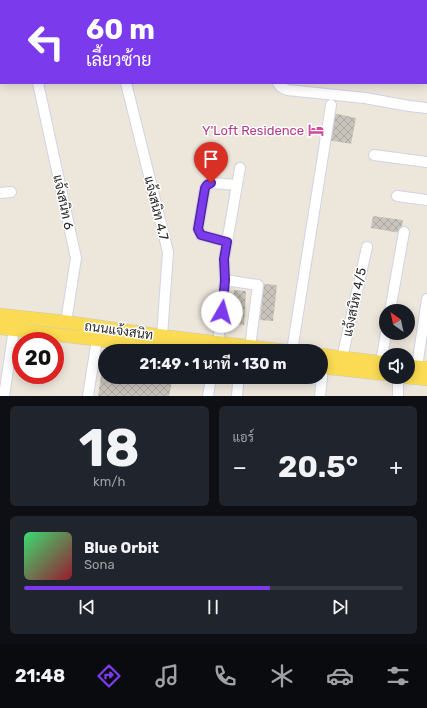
<!DOCTYPE html>
<html lang="th">
<meta charset="utf-8">
<style>
:root{--surface:#171b24;--page:#20242c;--text:#f1f3f6;--muted:#9ea1a6;--line:#363941;--accent:#7c3aed}
body{margin:0;font-family:Rubik,Sarabun,sans-serif;background:var(--page);color:var(--text);height:100vh;display:flex;flex-direction:column;font-size:15px;white-space:nowrap}
*{box-sizing:border-box;margin:0}
p{font-size:13px;color:var(--muted)}
.icon{flex:none;width:22px;height:22px;fill:none;stroke:currentColor;stroke-width:2;stroke-linecap:round;stroke-linejoin:round}
.map{position:relative;height:396px;overflow:hidden}
.details{display:flex;flex-direction:column;gap:10px;padding:10px;background:#0d0f14;flex:1}
.details>*{flex:none}
.top-card{position:absolute;left:0px;top:0px;width:427px;height:84px;box-shadow:0 2px 10px #0003;background:#7c3aed;color:#fff;overflow:hidden}
.needle{width:26px;rotate:327deg}
.tools{position:absolute;left:379px;top:304px;display:grid;gap:8px}
.tools a{display:grid;place-items:center;width:36px;height:36px;border-radius:50%;background:var(--surface);box-shadow:0 2px 10px #0003;font-size:20px}
.speed{position:absolute;left:12px;top:332px;display:flex;gap:8px;font-size:20px;font-weight:700;text-align:center}
.speed>*{display:grid;place-content:center;width:52px;height:52px;border-radius:50%;background:var(--surface);box-shadow:0 2px 10px #0003;line-height:1}
.speed .limit{border:6px solid #d22;background:#fff;color:#111}
.pin{position:absolute;display:grid;place-items:center;width:34px;height:34px;color:#fff;margin:-41px -17px;border-radius:50% 50% 50% 0;rotate:-45deg;box-shadow:0 0 4px #0007}
.pin .icon{rotate:45deg}
.me{position:absolute;width:44px;margin:-22px;rotate:7deg;stroke-linejoin:round;filter:drop-shadow(0 0 3px #0008)}
.turn{display:flex;align-items:center;gap:14px;height:84px;padding:0 20px;font-size:18px}
.turn .icon{width:52px;height:52px;stroke-width:2.5}
.turn b{display:block;font-size:28px;line-height:34px}
.big{font-size:30px;font-weight:700;line-height:1.1}
.details .widget{flex:1;display:flex;flex-direction:column;justify-content:center;gap:6px;min-width:0;padding:0 14px;border-radius:6px;background:var(--page)}
.details .dial{align-items:center;gap:0}
.dial b{font-size:52px;line-height:1}
.song{display:flex;align-items:center;gap:12px}
.cover{width:48px;height:48px;border-radius:6px;background:linear-gradient(135deg,hsl(140 70% 55%),hsl(350 70% 35%))}
.played{height:4px;border-radius:2px;background:linear-gradient(90deg,var(--accent) 65%,var(--line) 65%)}
.keys{display:flex;justify-content:space-around;direction:ltr}
.heat{display:flex;justify-content:space-between;align-items:center;font-size:22px;direction:ltr}
.details .tiles{flex:1;display:grid;gap:10px;grid-template-columns:1fr 1fr}
.widget:last-child{grid-column:span 2}
.trip{position:absolute;left:98px;top:344px;width:230px;height:40px;border-radius:20px;background:var(--surface);box-shadow:0 2px 10px #0003;font-weight:700;line-height:40px;text-align:center}
.menu{display:flex;height:64px;justify-content:space-around;align-items:center;background:#090b0e;color:var(--muted)}
.menu .icon{width:28px;height:28px}
.menu .selected{color:var(--accent)}
.menu b{font-size:18px;color:var(--text)}
.map>svg:first-child{display:block}
.building{fill:url(#building-cross-hatch)}
.lines{fill:none;stroke-linecap:round;stroke-linejoin:round}
.minor-casing{stroke:#d0d3e4;stroke-width:12}
.major-casing{stroke:#c8c8c8;stroke-width:14}
.minor{stroke:#fff;stroke-width:10}
.major{stroke:#fadb53;stroke-width:13}
.route-casing{stroke:#51269a;stroke-width:10}
.route{stroke:#7c3aed;stroke-width:7}
.labels{text-anchor:middle;stroke-width:3;stroke-linejoin:round;paint-order:stroke}
.hotel-label{font-size:13px;fill:#b23c85;stroke:#fff;text-anchor:end}
.street-label{font-size:13px;fill:#2a2a2a;stroke:#fff}
</style>
<div class="map">
<svg width="427" height="396" viewBox="0 0 427 396">
<defs>
<pattern id="building-cross-hatch" width="8" height="8" patternUnits="userSpaceOnUse"><rect width="8" height="8" fill="#c8c3bb"/><path d="M0 0l8 8M0 8l8-8" fill="none" stroke="#aca8a1"/></pattern>
</defs>
<rect width="100%" height="100%" fill="#ede6db"/>
<!-- building -->
<path class="building" d="M333,113L356,118L351,144L328,140Z
M373,216L403,220L401,233L371,228Z
M264,284L277,285L273,321L260,320Z
M234,290L246,291L244,325L231,324Z
M104,356H105V377H173L169,396H98Z"/>
<g class="lines">
<defs>
<path id="minor" d="M20,0V1
M110,0V1
M250,0L251,1
M358,0L366,1
M426,9H427
M38,83L76,258L66,322
M126,83L168,252L162,336
M278,83L281,87L287,90L365,98L409,106L427,108
M374,155L427,162
M0,193L11,192
M397,196L427,200
M227,242L201,235L198,229L205,188L207,185L211,183L237,185
M225,280L258,285L250,347
M390,311L404,232
M218,343L225,280L224,259L240,168
M292,351L331,105
M342,358L367,247
M381,362L386,333
M417,367L427,299
M398,377V396
M4,396L14,329
M88,396L97,339
M208,396L211,377
M237,396L238,384
M320,396L323,367"/>
<path id="major" d="M0,315L66,322L162,336L286,351
M0,328L194,351
M321,355L386,363
M408,366L427,368
M321,367L386,374
M407,377L427,379"/>
</defs>
<!-- minor casing -->
<use href="#minor" class="minor-casing"/>
<!-- major casing -->
<use href="#major" class="major-casing"/>
<!-- minor -->
<use href="#minor" class="minor"/>
<!-- major -->
<use href="#major" class="major"/>
</g>
<g class="lines">
<defs>
<path id="route" d="M211,183L207,185L205,188L198,229L201,235L227,242L224,259L225,280L222,312"/>
</defs>
<!-- route casing -->
<use href="#route" class="route-casing"/>
<!-- route -->
<use href="#route" class="route"/>
</g>
<!-- icons -->
<defs>
<symbol id="hotel-bare" viewBox="-9 -9 18 18"><path d="M-6-4.5h1.5V1H6V5H4.5V3h-9V5H-6ZM-4 0a1.8 1.8 0 1 1 3.6 0ZM.5 0V-2.5h3Q6-2.5 6 0Z" fill="#d1479c" stroke="#fff" stroke-width="2.5" paint-order="stroke"/></symbol>
</defs>
<g fill-rule="evenodd">
<use href="#hotel-bare" x="305" y="119" width="22" height="22"/>
</g>
<g class="labels">
<!-- hotel labels -->
<g class="hotel-label">
<text x="304" y="135">Y'Loft Residence</text>
</g>
<!-- street labels -->
<g class="street-label">
<text transform="translate(64 202) rotate(78)" y="5">แจ้งสนิท 6</text>
<text transform="translate(157 208) rotate(76)" y="5">แจ้งสนิท 4.7</text>
<text transform="translate(354 302) rotate(-78)" y="5">แจ้งสนิท 4/5</text>
<text transform="translate(119 330) rotate(8)" y="5">ถนนแจ้งสนิท</text>
</g>
</g>
</svg>
<div class="tools">
<a><svg class="needle" viewBox="-14 -14 28 28"><path d="M0-13l5 13h-10z" fill="#e53935"/><path d="M0 13l5-13h-10z" fill="#9ea1a6"/></svg></a>
<a><svg class="icon" aria-label="sound" viewBox="0 0 24 24"><path d="M4 9h4l5-4v14l-5-4H4zM17 9q2 3 0 6"/></svg></a>
</div>
<div class="speed"><div class="limit">20</div></div>
<div class="pin" style="left:211px;top:183px;background:#d93025"><svg class="icon" aria-label="arrive" viewBox="0 0 24 24"><path d="M6 21V4h12l-3 4 3 4H6"/></svg></div>
<svg class="me" style="left:222px;top:312px" viewBox="-20 -20 40 40"><circle r="19" fill="#fff"/><path d="M0-13L10 11 0 6-10 11z" fill="#7c3aed"/></svg>
<div class="trip">21:49 · 1 นาที · 130 m</div>
<div class="top-card">
<div class="turn"><svg class="icon" aria-label="left" viewBox="0 0 24 24"><path d="M17 20v-9H6M10 6l-5 5 5 5"/></svg><div><b>60 m</b>เลี้ยวซ้าย</div></div>
</div>
</div>
<section class="details">
<div class="tiles">
<div class="widget dial"><b>18</b><p>km/h</p></div>
<div class="widget"><p>แอร์</p>
<div class="heat"><a>−</a><b class="big">20.5°</b><a>+</a></div>
</div>
<div class="widget">
<div class="song"><i class="cover"></i><div><b>Blue Orbit</b><p>Sona</p></div></div>
<div class="played"></div>
<div class="keys"><svg class="icon" aria-label="previous" viewBox="0 0 24 24"><path d="M18 5L8 12l10 7zM5 5v14"/></svg><svg class="icon" aria-label="pause" viewBox="0 0 24 24"><path d="M8 5v14M16 5v14"/></svg><svg class="icon" aria-label="next" viewBox="0 0 24 24"><path d="M6 5l10 7-10 7zM19 5v14"/></svg></div>
</div>
</div>
</section>
<nav class="menu">
<b>21:48</b>
<svg class="icon selected" aria-label="directions" viewBox="0 0 24 24"><path d="M12 3l9 9-9 9-9-9zM9 14v-3h6M13 9l2 2-2 2"/></svg>
<svg class="icon" aria-label="music" viewBox="0 0 24 24"><path d="M9 18V5l10-2v13"/><circle cx="6" cy="18" r="3"/><circle cx="16" cy="16" r="3"/></svg>
<svg class="icon" aria-label="phone" viewBox="0 0 24 24"><path d="M5 4h4l2 5-3 2q2 4 5 5l2-3 5 2v4C11 20 4 13 5 4z"/></svg>
<svg class="icon" aria-label="climate" viewBox="0 0 24 24"><path d="M12 3v18M4 7l16 10M4 17L20 7"/></svg>
<svg class="icon" aria-label="car" viewBox="0 0 24 24"><path d="M5 17H2v-5l4-1 3-4h7l3 4 3 1v5h-3M9 17h6M6 11h13"/><circle cx="7" cy="17" r="2"/><circle cx="17" cy="17" r="2"/></svg>
<svg class="icon" aria-label="filters" viewBox="0 0 24 24"><path d="M4 7h16M4 17h16"/><circle cx="9" cy="7" r="2"/><circle cx="15" cy="17" r="2"/></svg>
</nav>
